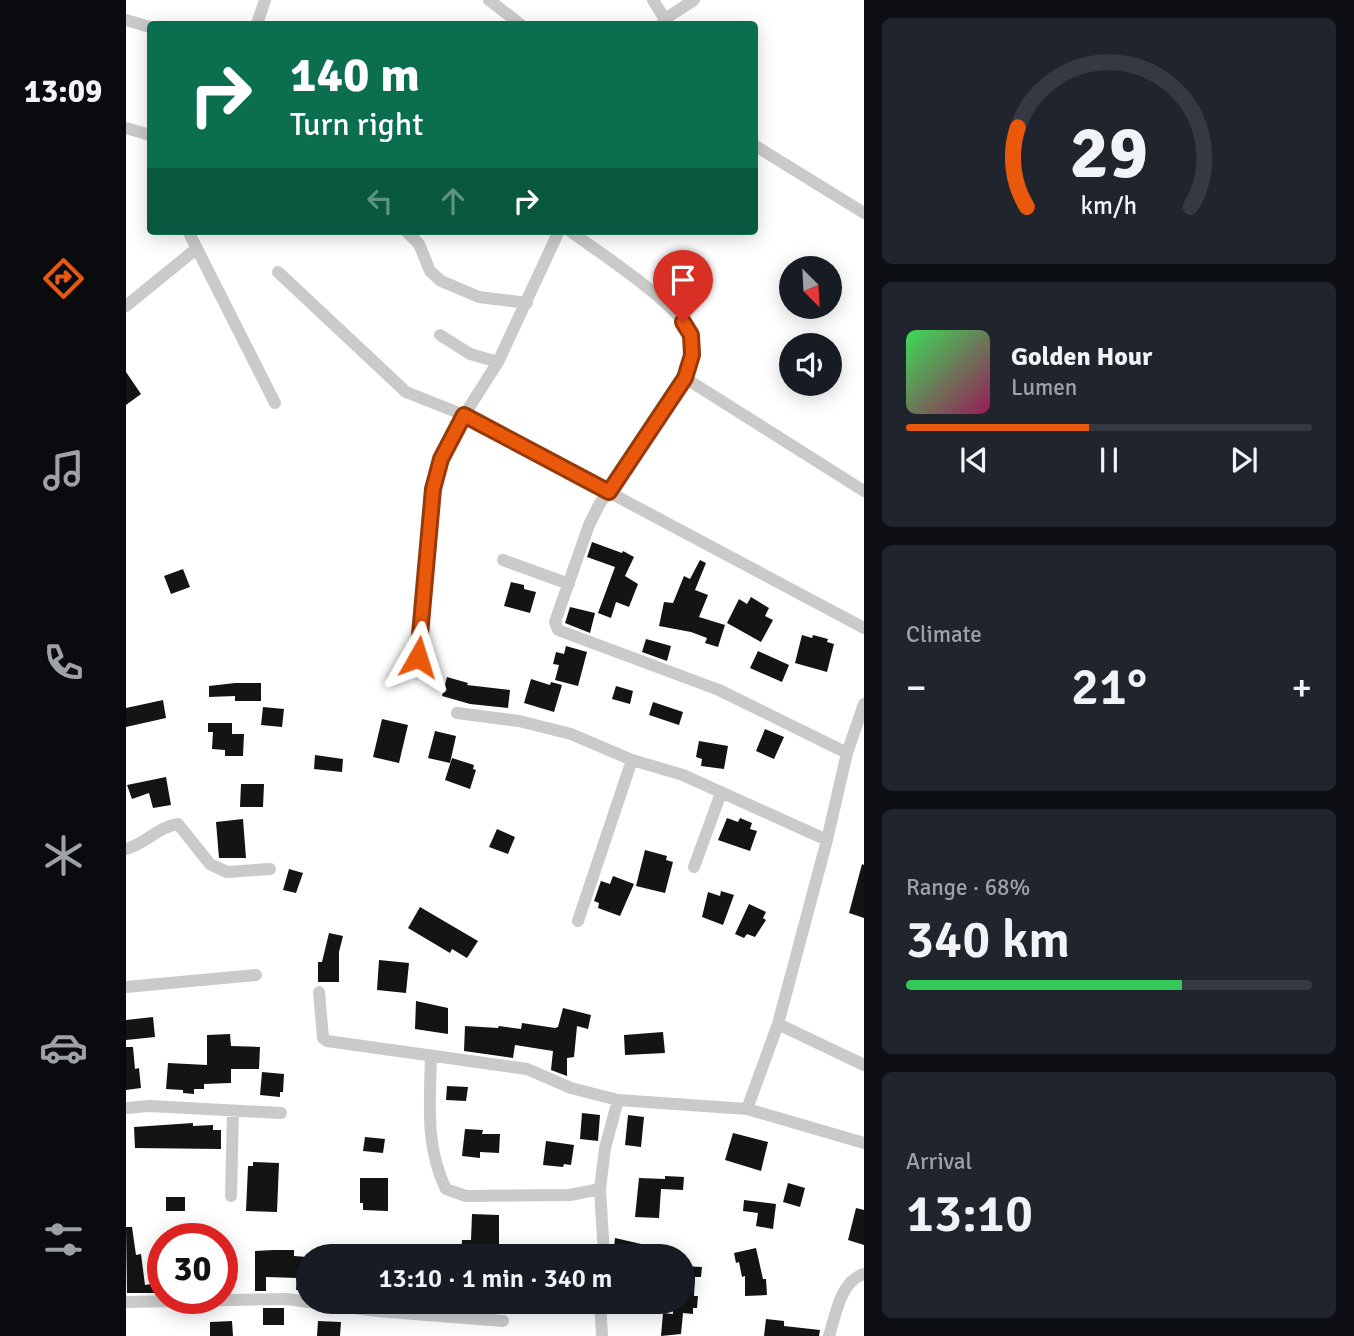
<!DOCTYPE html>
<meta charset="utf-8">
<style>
:root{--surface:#171b24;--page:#20242c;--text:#f1f3f6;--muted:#9ea1a6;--line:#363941;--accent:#ea580c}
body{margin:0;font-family:Signika,sans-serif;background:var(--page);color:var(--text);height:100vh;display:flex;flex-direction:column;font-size:26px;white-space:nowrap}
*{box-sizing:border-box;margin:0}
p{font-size:23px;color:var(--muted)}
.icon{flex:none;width:38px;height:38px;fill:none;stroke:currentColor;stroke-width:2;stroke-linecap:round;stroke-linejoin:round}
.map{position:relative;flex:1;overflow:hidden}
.sheet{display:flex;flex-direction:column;gap:18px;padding:18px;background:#0d0f14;width:490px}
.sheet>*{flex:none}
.guide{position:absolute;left:21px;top:21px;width:611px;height:214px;border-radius:7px;box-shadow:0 4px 18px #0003;background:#0b6e4f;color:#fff;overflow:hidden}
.needle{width:46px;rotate:156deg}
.buttons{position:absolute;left:653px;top:256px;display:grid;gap:14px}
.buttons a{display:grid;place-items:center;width:63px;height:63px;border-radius:50%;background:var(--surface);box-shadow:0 4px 18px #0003;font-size:35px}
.speed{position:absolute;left:21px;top:1223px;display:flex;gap:14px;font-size:35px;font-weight:700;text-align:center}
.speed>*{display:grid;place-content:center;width:91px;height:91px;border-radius:50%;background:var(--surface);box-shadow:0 4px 18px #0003;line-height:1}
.speed .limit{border:10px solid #d22;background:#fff;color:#111}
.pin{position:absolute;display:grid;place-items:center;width:60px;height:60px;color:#fff;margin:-72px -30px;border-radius:50% 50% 50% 0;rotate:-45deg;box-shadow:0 0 7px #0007}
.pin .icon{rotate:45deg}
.me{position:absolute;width:77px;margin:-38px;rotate:6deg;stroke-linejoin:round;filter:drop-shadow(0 0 5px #0008)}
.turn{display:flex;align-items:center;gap:24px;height:147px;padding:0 28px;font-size:32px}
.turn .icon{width:91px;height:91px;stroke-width:2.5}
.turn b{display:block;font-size:49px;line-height:60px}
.lanes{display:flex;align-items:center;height:66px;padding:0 28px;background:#0003;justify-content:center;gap:35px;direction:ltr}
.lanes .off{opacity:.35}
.big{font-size:52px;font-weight:600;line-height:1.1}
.sheet .tile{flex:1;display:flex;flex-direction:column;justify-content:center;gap:10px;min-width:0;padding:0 24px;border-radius:10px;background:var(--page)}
.sheet .dial{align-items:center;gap:0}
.dial svg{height:182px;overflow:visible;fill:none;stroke:var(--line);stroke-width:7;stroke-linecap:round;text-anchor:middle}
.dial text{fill:var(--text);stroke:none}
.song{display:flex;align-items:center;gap:21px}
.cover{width:84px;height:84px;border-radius:10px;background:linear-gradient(135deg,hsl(130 70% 55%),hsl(330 70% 35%))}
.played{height:7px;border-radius:4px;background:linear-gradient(90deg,var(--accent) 45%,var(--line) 45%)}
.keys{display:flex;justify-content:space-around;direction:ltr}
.heat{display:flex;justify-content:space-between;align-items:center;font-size:38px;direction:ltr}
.charge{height:10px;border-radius:5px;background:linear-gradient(90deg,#34c759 68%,var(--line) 0)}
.trip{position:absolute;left:170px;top:1244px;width:399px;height:70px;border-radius:35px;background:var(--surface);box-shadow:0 4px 18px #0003;font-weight:600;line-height:70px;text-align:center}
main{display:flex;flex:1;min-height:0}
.dock{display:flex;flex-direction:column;width:126px;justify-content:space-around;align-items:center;background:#090b0e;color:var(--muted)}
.dock .icon{width:49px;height:49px}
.dock .active{color:var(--accent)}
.dock b{font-size:32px;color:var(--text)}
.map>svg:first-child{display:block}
.building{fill:#141414}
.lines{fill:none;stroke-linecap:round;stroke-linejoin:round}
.minor{stroke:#cacaca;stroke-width:12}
.route-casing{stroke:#983908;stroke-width:18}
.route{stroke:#ea580c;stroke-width:12}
</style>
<main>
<nav class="dock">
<b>13:09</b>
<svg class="icon active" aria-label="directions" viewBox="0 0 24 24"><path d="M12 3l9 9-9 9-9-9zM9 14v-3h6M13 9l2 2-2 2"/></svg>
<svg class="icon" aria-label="music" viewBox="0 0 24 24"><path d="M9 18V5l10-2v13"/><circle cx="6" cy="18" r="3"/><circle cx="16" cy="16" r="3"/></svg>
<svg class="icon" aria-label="phone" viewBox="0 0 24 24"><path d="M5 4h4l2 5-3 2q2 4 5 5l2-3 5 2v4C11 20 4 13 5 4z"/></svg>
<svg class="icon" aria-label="climate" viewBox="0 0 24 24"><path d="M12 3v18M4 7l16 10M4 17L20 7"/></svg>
<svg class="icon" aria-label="car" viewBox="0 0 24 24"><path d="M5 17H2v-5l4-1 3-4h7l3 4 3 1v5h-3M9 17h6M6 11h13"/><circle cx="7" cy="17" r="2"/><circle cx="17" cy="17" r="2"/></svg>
<svg class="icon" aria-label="filters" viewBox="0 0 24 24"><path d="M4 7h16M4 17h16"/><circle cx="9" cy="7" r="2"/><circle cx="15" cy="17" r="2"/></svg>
</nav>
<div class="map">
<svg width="738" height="1336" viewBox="0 0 738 1336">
<rect width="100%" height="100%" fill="#fff"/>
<!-- building -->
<path class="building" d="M0,372L15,394L0,405Z
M466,542L496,553L497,551L508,557L499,576L512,584L503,607L490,602L485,618L472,613L489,567L461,557Z
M574,560L580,563L569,590L582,595L573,617L599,625L592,647L579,643L581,638L565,632L533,626L538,602L547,603L558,576L564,579Z
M57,569L64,587L45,594L38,576Z
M385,582L398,585V589L410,592L404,613L378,606Z
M625,597L643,608L639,616L647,620L635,642L601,623L613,599L621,604Z
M444,607L469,613L464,633L439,623Z
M676,635L686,638L687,635L702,639L701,642L708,644L701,672L669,663Z
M520,639L545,646L541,661L516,652Z
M440,646L461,652L452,686L429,680L433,665L427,664L430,652L438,654Z
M632,651L663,665L656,682L624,668Z
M321,677L342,683L341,685L384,690L382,708L344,704L316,696Z
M405,679L424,685L425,682L436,685L428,712L398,703Z
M109,683H135V701H109V696L83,697V686Z
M490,686L507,691L504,704L486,699Z
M37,700L40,718L0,727V708Z
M527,702L557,712L553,725L523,715Z
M137,707L158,709L156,727L135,725Z
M256,719L282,725L273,763L247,757Z
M82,723H106V734H118L117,756H99V750L86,749L87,732H82Z
M639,729L658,737L648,759L630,751Z
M309,731L330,736L324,763L302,758Z
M573,741L602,746L598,769L575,766L576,759L570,757Z
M189,755L217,759L216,772L188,769Z
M326,758L348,765L347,769L350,770L344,789L319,780Z
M40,777L45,805L27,808L23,793L6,799L1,785Z
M115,784H138L137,807H114Z
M601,818L612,822L614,818L626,823L624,829L631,831L624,851L592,840Z
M117,819L120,858H93L90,822Z
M371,829L389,837L382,854L363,847Z
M519,850L541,856L540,860L547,862L539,893L510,886Z
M736,864L738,865V918L723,913Z
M163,869L177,873L170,893L157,890Z
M487,876L508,884L494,916L472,908L473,903L468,901L475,881L484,884Z
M595,891L608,895L597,925L576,917L582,892L594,896Z
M623,904L640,912L637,918L640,920L629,937L621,934L618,938L609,934Z
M294,907L352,941L341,958L326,949L324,953L282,928Z
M203,933L217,936L213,952V982H192V962H196Z
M253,960L283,963L280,993L251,990Z
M290,1001L322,1008V1034L289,1029Z
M437,1008L465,1015L462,1029L451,1026L448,1057L441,1058V1076L425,1070L427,1051L389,1045L387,1058L338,1051L339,1026L372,1028L373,1026L395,1029L396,1023L429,1028L432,1027Z
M27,1017L29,1037L0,1040V1020Z
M537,1032L539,1053L499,1055L498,1035Z
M104,1034L105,1046L134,1047L133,1069H105V1083L78,1084V1089H68V1094L57,1093V1090L40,1089L42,1063L81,1065V1035Z
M0,1047H7L9,1069L13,1068L15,1088L0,1090Z
M136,1072L158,1074L157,1092H154V1097L134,1095Z
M321,1086L342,1087L340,1101L320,1100Z
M456,1113L474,1115L472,1141L454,1139Z
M502,1115L518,1117L515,1147L499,1145Z
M67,1123V1126L87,1125V1130H95V1149L9,1148L8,1127Z
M339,1129L357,1130L356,1134H374L373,1153L354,1152V1158L336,1156Z
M607,1133L642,1142L635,1171L599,1160Z
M239,1137L259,1139L257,1153L237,1151Z
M420,1141L448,1145L445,1165L438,1164L437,1167L417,1165Z
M127,1162L153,1163L151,1212L120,1211L122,1166H127Z
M539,1176L558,1177L557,1190L535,1189L533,1218L509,1217L513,1178L539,1179Z
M234,1178H262V1211L237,1210V1203H234Z
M662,1183L679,1188L674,1207L657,1202Z
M40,1197H59V1211H40Z
M618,1200L650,1204L647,1229L630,1226L632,1213L617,1211Z
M730,1208L738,1210V1245L722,1240Z
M346,1214L373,1215V1255L335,1254L336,1240H345Z
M0,1227H6L10,1255L15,1254L19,1285L37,1282V1293H1Z
M77,1227L78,1239H46V1230Z
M489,1238L524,1246L521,1256H487Z
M630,1248L637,1279H640L641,1295L619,1296V1276L616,1277L613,1262L610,1263L608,1253Z
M147,1250H168V1256L181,1257L180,1291L170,1290L171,1278L140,1277V1291H129V1251Z
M556,1266L576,1267L575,1277H569L568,1296H572L571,1308H567V1314L557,1313L555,1334L535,1336L537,1313L547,1314V1302H556Z
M137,1308H158V1325H137Z
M640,1319L658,1321V1326L694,1330L693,1336H638Z
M106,1321L107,1336H84V1322Z
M192,1321L215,1322L214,1336H191Z"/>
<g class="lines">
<!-- minor -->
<path class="minor" d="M363,0L394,24
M527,0L542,24
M0,20L24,27
M131,24L139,0
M536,24L539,19L568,0
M0,128L24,135
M628,145L738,213
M62,231L149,403
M280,231L293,244L304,271L315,281L353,297L401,303
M444,231C471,251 558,307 565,336C569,351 563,364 559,378L473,505L463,525L429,622L432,630L593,690L721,753
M152,272L280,392L338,415L738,628
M0,306L70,249
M314,335L344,354L372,362
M559,378L738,491
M377,560L443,584
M292,658L307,489L315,459L328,431L372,362L433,231
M331,713L393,721L445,734L506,760L557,775L701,840
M0,849C19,844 32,827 52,824L84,864L101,872L144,869
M568,867L595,793
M452,921L506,760
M0,987L130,975
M193,992L197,1038L201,1041L401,1069L445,1088L492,1100L621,1109L738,1143
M652,1024L738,1065
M305,1056C304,1102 299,1147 320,1189L340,1196L444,1195L474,1189
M0,1108L23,1106L155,1113
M621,1109L652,1024L701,840L721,753L738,704
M105,1196L107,1111
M478,1256L474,1189L479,1148L492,1100
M0,1302L161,1299L182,1302
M184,1302L251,1311L377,1321
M474,1302L476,1336
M703,1336C710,1315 714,1281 738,1274"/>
</g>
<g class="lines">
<defs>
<path id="route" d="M292,657L307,489L315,459L338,415L483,492L559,378L566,355L565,335L557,322"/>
</defs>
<!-- route casing -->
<use href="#route" class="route-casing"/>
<!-- route -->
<use href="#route" class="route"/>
</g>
</svg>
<div class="buttons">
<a><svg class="needle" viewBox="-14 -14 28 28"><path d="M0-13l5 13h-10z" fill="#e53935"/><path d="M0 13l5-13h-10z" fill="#9ea1a6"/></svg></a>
<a><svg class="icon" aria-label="sound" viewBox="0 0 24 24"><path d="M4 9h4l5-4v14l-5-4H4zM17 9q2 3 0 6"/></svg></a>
</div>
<div class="speed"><div class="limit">30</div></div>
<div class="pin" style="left:557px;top:322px;background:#d93025"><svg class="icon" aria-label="arrive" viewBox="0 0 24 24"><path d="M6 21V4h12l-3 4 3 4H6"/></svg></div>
<svg class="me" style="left:292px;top:657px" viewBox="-20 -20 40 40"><path d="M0-17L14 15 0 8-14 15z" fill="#ea580c" stroke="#fff" stroke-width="4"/></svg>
<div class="trip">13:10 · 1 min · 340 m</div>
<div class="guide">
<div class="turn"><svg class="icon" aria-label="right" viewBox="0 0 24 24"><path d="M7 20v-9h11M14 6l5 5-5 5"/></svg><div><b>140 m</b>Turn right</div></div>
<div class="lanes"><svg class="icon off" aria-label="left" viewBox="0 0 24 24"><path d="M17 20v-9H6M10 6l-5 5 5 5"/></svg><svg class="icon off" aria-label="ahead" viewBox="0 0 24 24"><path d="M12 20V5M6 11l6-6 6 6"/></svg><svg class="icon" aria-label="right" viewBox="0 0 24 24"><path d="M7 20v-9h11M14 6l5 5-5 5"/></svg></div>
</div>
</div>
<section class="sheet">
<div class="tile dial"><svg viewBox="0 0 100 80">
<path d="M14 69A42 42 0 1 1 86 69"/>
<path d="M14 69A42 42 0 0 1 10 34" stroke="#ea580c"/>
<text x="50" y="56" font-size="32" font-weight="700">29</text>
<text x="50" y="72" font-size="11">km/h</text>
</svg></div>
<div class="tile">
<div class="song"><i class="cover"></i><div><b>Golden Hour</b><p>Lumen</p></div></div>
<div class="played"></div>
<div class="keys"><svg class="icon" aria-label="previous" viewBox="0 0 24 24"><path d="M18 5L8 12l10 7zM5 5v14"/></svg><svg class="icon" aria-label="pause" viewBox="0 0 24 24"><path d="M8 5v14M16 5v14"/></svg><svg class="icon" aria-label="next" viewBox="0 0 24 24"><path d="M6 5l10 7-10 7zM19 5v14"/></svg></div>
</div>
<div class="tile"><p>Climate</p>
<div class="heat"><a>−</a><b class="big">21°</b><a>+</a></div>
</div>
<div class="tile"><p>Range · 68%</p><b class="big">340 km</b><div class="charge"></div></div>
<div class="tile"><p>Arrival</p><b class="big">13:10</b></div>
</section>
</main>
